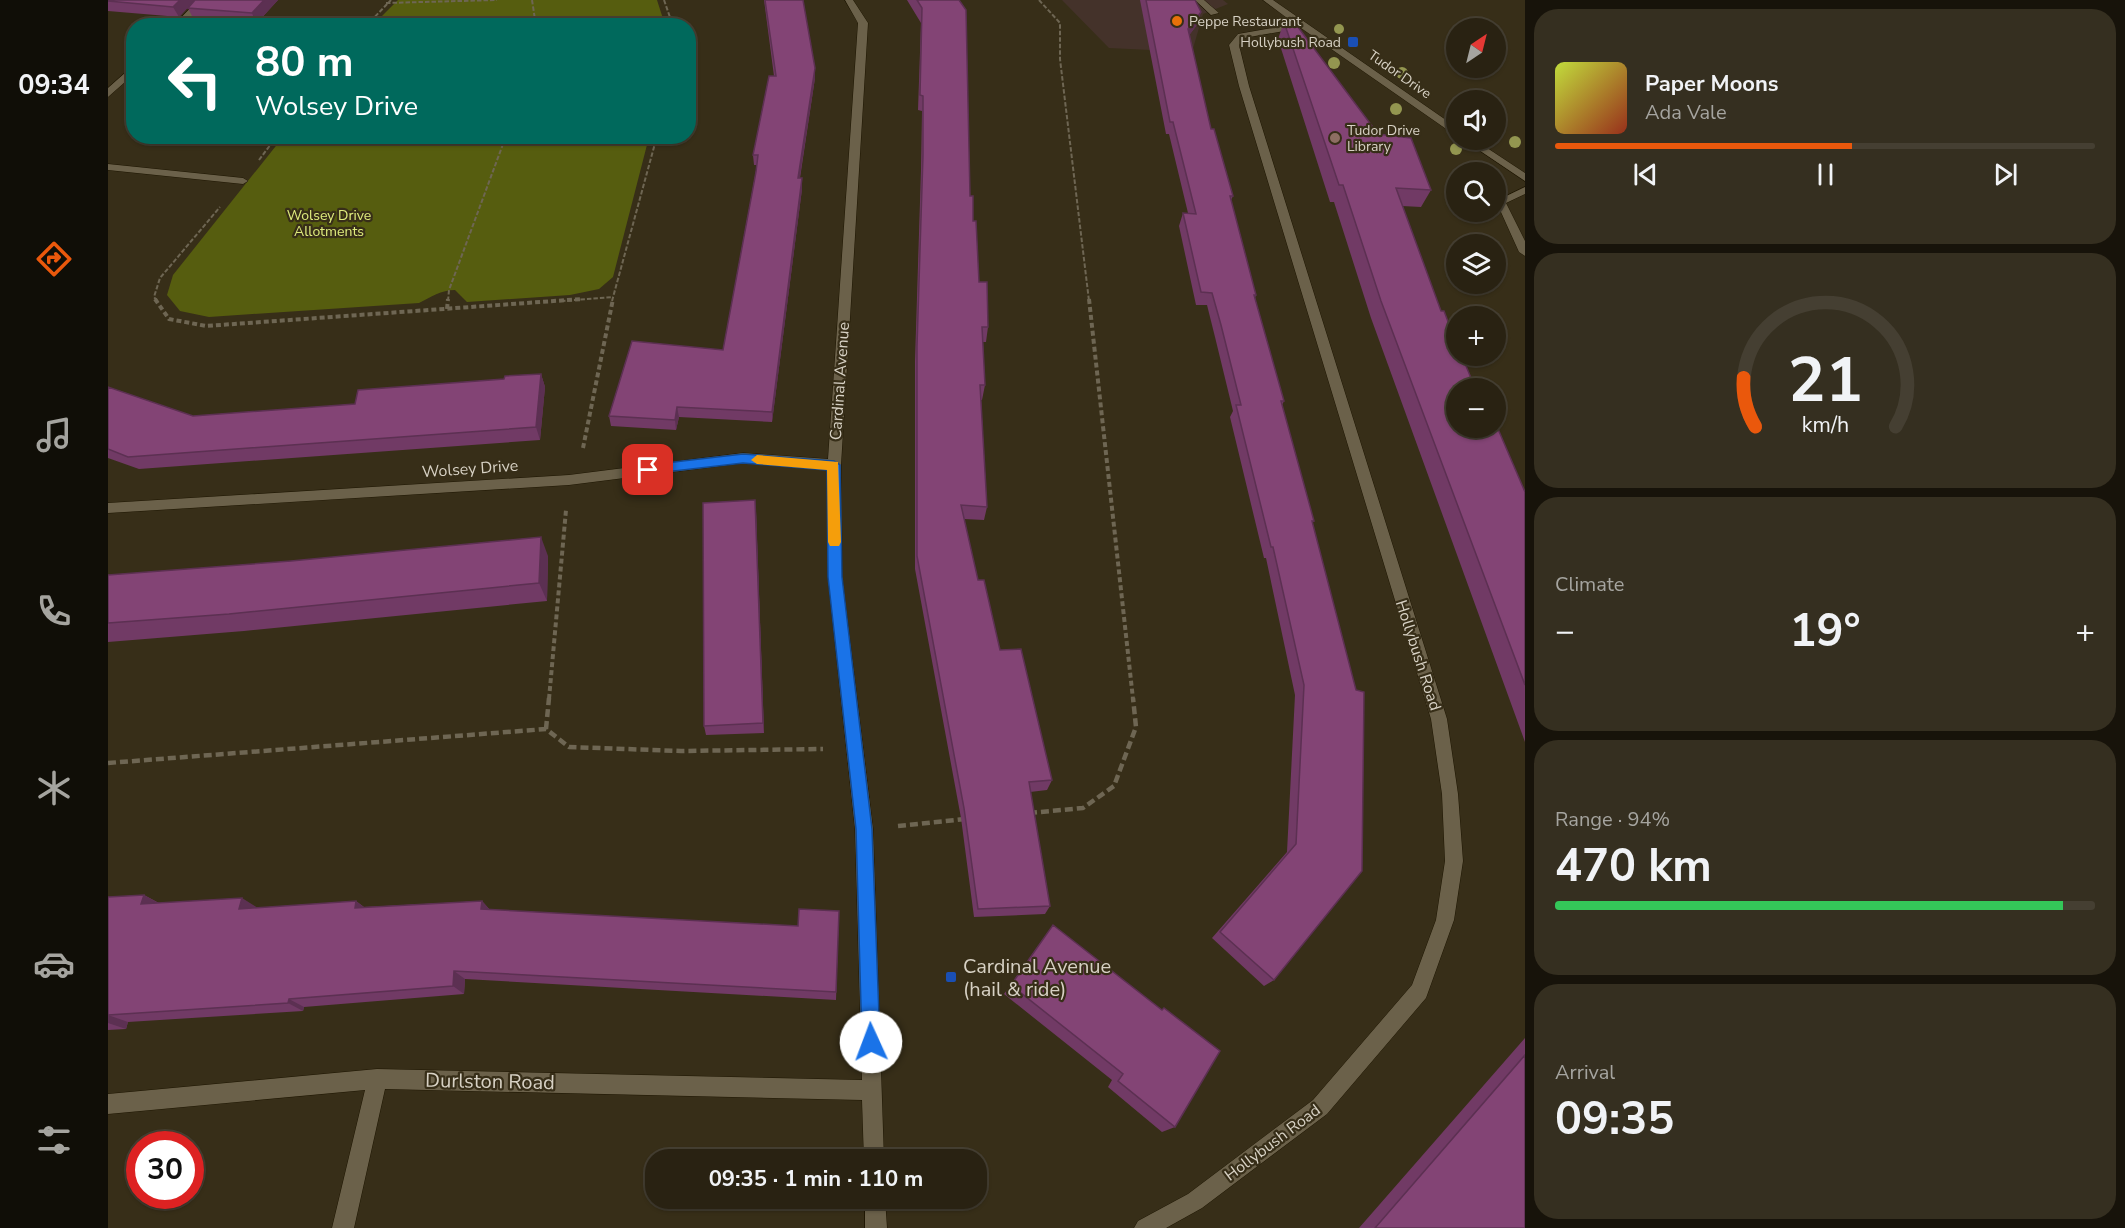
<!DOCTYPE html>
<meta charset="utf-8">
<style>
:root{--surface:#292212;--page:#352f20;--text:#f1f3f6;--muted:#a5a49f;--line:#453f32;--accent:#ea580c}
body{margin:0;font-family:"Nunito Sans",sans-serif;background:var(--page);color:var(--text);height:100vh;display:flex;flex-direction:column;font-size:22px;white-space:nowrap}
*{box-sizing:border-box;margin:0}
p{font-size:20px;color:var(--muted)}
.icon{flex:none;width:33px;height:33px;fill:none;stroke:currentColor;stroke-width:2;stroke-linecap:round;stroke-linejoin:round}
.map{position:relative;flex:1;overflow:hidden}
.side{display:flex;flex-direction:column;gap:9px;padding:9px;background:#17130a;width:600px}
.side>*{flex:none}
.hud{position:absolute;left:18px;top:18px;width:570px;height:126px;border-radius:24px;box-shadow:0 2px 4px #0004,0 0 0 2px var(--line);background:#00695c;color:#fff;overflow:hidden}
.needle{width:39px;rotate:35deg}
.controls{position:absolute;left:1338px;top:18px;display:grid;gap:12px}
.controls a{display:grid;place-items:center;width:60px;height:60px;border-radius:50%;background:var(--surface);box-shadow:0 2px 4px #0004,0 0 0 2px var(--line);font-size:30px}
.speed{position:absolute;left:18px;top:1131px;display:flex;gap:12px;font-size:30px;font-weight:700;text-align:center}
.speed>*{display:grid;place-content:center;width:78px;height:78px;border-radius:50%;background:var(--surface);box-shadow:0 2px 4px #0004,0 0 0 2px var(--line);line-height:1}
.speed .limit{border:9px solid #d22;background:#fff;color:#111}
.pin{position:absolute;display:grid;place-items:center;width:51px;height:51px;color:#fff;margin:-26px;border-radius:12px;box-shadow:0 3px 9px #0006}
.me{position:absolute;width:66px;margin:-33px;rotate:358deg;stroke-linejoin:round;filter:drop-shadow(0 0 4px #0008)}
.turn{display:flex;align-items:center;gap:21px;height:126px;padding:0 30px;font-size:27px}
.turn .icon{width:78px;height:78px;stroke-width:2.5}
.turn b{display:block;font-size:42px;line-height:51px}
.big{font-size:45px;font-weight:700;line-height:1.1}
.side .widget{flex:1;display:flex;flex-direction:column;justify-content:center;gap:9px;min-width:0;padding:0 21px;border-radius:24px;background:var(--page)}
.side .dial{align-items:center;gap:0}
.dial svg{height:156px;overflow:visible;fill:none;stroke:var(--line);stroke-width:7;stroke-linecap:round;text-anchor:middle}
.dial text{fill:var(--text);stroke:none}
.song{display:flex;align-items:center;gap:18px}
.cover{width:72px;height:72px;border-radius:9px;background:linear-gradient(135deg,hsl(70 70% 55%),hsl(10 70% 35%))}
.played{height:6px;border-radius:3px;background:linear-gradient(90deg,var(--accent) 55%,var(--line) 55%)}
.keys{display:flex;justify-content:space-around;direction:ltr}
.heat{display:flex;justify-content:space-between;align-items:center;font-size:33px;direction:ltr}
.charge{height:9px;border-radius:4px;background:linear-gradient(90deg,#34c759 94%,var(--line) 0)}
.trip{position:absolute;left:537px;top:1149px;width:342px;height:60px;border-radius:24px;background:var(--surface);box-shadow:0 2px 4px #0004,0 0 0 2px var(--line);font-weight:700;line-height:60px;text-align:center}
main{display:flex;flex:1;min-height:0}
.tabs{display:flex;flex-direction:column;width:108px;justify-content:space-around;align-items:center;background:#100e07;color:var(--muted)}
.tabs .icon{width:42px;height:42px}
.tabs .on{color:var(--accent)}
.tabs b{font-size:27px;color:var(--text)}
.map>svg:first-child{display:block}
.commercial{fill:#44322a}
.green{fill:#565d0f}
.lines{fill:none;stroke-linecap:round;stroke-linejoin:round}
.minor-casing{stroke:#1e1602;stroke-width:1}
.path-far2{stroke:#6e6653;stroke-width:2;stroke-dasharray:4.5 2;stroke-linecap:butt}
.path-far1{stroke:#6e6653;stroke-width:4;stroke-dasharray:5 3;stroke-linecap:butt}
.path{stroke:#6e6653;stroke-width:4.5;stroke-dasharray:8 4;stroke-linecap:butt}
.minor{fill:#6b614a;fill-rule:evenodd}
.tree{fill:#939650}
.wall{fill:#713a65}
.shaded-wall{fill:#5c3052}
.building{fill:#834475;stroke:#5c3052;stroke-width:1.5}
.route{fill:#1a73e8;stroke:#114b97;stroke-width:1.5}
.slow{fill:#f59e0b}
.food-dot{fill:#e8710a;stroke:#372e18;stroke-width:2}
.transit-dot{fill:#1a4fb4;stroke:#372e18;stroke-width:2}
.education-dot{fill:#8d6e63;stroke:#372e18;stroke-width:2}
.labels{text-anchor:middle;stroke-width:4.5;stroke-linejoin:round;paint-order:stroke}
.far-poi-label{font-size:14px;fill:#d7d1c4;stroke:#372e18;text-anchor:start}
.far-street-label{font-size:14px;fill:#d7d1c4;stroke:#372e18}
.far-park-label{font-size:14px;fill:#dfec7d;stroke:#372e18}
.street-label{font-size:16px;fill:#d7d1c4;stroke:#372e18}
.near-poi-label{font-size:20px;fill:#d7d1c4;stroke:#372e18;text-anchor:start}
.near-street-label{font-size:20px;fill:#d7d1c4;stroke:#372e18}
</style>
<main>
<nav class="tabs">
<b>09:34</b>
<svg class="icon on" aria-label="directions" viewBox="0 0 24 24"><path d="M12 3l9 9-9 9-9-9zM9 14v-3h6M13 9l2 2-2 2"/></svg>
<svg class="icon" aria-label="music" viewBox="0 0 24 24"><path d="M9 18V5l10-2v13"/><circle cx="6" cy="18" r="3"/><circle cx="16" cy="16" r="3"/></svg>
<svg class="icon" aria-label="phone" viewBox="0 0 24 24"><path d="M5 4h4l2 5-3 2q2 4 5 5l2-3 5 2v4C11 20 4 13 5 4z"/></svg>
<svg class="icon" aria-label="climate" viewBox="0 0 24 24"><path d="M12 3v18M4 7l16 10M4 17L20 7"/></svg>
<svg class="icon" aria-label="car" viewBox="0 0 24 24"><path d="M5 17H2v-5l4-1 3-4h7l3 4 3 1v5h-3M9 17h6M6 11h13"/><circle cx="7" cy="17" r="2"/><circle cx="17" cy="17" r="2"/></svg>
<svg class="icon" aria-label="filters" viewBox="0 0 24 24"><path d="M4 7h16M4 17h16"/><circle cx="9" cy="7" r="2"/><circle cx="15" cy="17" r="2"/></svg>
</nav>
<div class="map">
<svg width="1417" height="1228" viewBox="0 0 1417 1228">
<rect width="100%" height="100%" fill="#372e18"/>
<!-- commercial -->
<path class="commercial" d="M954,0H1115L1120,4L1095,14L1084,52L1001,48Z"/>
<!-- green -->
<path class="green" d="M290,0H549L557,25H265Z
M175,137H541L505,277L491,289L462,295L359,302L347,290C333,290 323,297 311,303L101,317L72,311L59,295L65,275Z"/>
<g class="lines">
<defs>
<path id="minor" d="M90,0H99L75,26H65Z
M737,0H745L760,23L733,465L734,577L765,829L776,1160H756L754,1100L277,1089L246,1228H224L257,1090L0,1114V1094L269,1069L754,1080L747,829L720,577L719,470L635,463L461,485L0,513V503L461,475L635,453L720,459L750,23Z
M1087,0H1096L1111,13L1103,15Z
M1155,0H1165L1348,127V134L1344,133L1193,28L1136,38L1131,45L1141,86L1339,719L1350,794L1355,861L1346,920L1318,998L1219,1114L1094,1208L1058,1228H1026L1030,1221L1080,1194L1205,1100L1304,985L1328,920L1337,861L1334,794L1323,719L1131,86L1121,45L1130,34L1187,24Z
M26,65V74L0,97V88Z
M1356,140H1367L1417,173V181Z
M0,164L135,178L140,181L135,184L0,170Z
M1417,187V194L1398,203L1417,241V256L1411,252L1388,201Z
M757,1198H777L779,1228H757Z"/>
</defs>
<!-- minor casing -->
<use href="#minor" class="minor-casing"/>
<!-- path-far2 -->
<path class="path-far2" d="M424,0L428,26
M556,0L565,26
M931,0L952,23V59L981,301
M278,3L389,0
M258,26L283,0
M151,160L169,136
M49,301L46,297L52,278L112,207
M340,301L341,290L398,136
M453,301L505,297
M504,301L549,136"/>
<!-- path-far1 -->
<path class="path-far1" d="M47,299L61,319L98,326L474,299
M981,299L1025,699
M339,309L340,299
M475,448L505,299
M441,699L458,510"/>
<!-- path -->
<path class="path" d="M438,729L441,698
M0,763L438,729L461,747L573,751L715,749
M921,813L975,808L1006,786L1028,727L1025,698
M790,826L857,819"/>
<!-- minor -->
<use href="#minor" class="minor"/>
</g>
<!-- trees -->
<g class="tree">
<circle cx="1231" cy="29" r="5"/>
<circle cx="1226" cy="63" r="6"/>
<circle cx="1294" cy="73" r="6"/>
<circle cx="1288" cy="109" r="6"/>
<circle cx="1407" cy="142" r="6"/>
<circle cx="1348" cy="149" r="6"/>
</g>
<!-- wall -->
<path class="wall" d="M0,0H87L71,17L0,11Z
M87,0H170L148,24L85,18L80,8Z
M656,0H695L707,78L692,178L694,189L664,422L571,417L568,430L503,426L501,416L615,350L649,165H646L645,155L666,76Z
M799,0H851L862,196L865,221L871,282L880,327L878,342H875L877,385L874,400H873L879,507L876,520L856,519L870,580L892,650L944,780L939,790L922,792L942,906L937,914L866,917L853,818L807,569V361L813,170L814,111L810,110L813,23Z
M1032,0H1087L1089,25L1081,35L1103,129L1125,196L1123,200L1148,295L1147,298L1176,401L1174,405L1206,521L1204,524L1248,690L1166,980L1156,986L1104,938L1179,852L1187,695L1158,558H1156L1122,417L1125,411L1107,337L1099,305H1088L1071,226L1075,213H1080L1061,134H1058Z
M1176,22L1270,134L1323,190L1313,207L1294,206L1348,388L1417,492V742L1263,318L1226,202H1222L1170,39Z
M433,374L437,387L432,440L31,469L0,458V387L85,416L247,404Z
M648,511L656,733L598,735L596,726Z
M440,556L439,601L136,631L0,642V575Z
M36,895L51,903L150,908L248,901L256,907L374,901L382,910L690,926L731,911L728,1000L357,979L356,994L196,1007L195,1011L20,1022L18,1029L0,1030V897Z
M945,925L1054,1010L1056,1008L1067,1127L1054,1132L1000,1087L1004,1080L896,994Z
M1417,1038V1228H1251Z"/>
<!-- shaded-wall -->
<path class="shaded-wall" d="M72,0H87L71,17L65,7Z
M156,0H170L148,24L144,13Z
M1093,12L1089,25L1076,42L1080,29Z
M707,68V78L690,189V178Z
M694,178V189L664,422V412Z
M433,374L437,387L432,440L428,427Z
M569,407L571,417L568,430L567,420Z
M647,500L648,511L656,733L655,723Z
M433,537L440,556L439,601L431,583Z
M36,895L54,905L33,904Z
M134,898L150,908L131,909Z
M248,901L261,911L247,908Z
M374,901L383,911L373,909Z
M346,971L357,979L356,994L345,986Z
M181,999L196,1007L195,1011L180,1003Z
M0,1015L20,1022L18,1029L0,1023Z"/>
<!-- building -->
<path class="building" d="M0,0H72L65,7L0,1Z
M87,0H156L144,13L80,8Z
M657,0H695L707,68L690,178H694L664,412L569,407L567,420L501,416L524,341L615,350L648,172L650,155H645L661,76H668Z
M809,0H851L858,10L862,196H865V221H868L871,282H879L880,327H874L877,385H872L879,507L853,505L870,580H876L892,650L913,649L944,780L921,782L942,906L870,909L856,808L809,556V346L815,155V96L812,95L814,8Z
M1038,0H1087L1093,12L1080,29L1103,129H1106L1125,196H1122L1148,295H1146L1176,401H1173L1206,521H1204L1248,690L1256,692L1254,871L1166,980L1112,932L1188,844L1196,685L1165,547H1163L1128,405H1133L1113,325L1104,293L1093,292L1075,213L1088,214L1065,122H1062Z
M1184,19L1270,134L1303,138L1323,190L1288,188L1333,311H1336L1348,343V356H1354L1367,388H1348V428H1383V429H1390L1417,492V685L1273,301L1235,185H1231L1176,22Z
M433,374L428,427L20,457L0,449V387L85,416L247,404L250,390L396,379L397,376Z
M647,500L655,723L596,726L595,503Z
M433,537L431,583L121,614L0,623V575L183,561Z
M36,895L33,904L134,898L131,909L248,901L247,908L374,901L373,909L690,926L691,909L731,911L728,992L346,971L345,986L181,999L180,1003L0,1015V897Z
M945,925L1054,1010L1056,1008L1112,1051L1067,1127L1010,1081L1015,1074L903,985Z
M1417,1055V1228H1267Z"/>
<!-- route -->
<path class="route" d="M635,454L726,461L732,465L734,577L764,829L772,1042L769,1049L763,1051L757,1049L754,1042L748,829L720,577L719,470L635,463L540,474L534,470L540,465Z"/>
<!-- slow -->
<path class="slow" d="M649,455L730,462L733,542L731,546H722L720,542L719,470L649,464L643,460Z"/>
<!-- markers -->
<circle class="food-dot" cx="1069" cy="21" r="6"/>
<g class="transit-dot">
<rect x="1239" y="36" width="12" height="12" rx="3"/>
<rect x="837" y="971" width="12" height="12" rx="3"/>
</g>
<circle class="education-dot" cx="1227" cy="138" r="6"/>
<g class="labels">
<!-- far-poi labels -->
<g class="far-poi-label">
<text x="1081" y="26">Peppe Restaurant</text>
<text x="1233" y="47" text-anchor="end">Hollybush Road</text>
<text x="1239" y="135">Tudor Drive<tspan x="1239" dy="16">Library</tspan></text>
</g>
<!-- far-street labels -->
<g class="far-street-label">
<text transform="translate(1292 74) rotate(35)" y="5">Tudor Drive</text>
</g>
<!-- far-park labels -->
<g class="far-park-label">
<text x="221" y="220">Wolsey Drive<tspan x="221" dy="16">Allotments</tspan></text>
</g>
<!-- street labels -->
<g class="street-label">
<text transform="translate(731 381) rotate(-86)" y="6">Cardinal Avenue</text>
<text transform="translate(362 468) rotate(-4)" y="6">Wolsey Drive</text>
<text transform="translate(1311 655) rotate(72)" y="6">Hollybush Road</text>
<text transform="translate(1164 1142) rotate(-37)" y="6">Hollybush Road</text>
</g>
<!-- near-poi labels -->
<g class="near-poi-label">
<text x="855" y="973">Cardinal Avenue<tspan x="855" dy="23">(hail &amp; ride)</tspan></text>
</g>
<!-- near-street labels -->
<g class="near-street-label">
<text transform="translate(382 1081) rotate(1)" y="7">Durlston Road</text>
</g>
</g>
</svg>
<div class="controls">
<a><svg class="needle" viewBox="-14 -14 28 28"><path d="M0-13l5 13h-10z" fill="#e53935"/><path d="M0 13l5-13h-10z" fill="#a5a49f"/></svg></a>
<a><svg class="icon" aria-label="sound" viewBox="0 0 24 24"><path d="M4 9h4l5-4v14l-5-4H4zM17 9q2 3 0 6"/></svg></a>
<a><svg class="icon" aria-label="search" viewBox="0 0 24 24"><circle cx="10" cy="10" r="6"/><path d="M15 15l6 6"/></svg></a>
<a><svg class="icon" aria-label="layers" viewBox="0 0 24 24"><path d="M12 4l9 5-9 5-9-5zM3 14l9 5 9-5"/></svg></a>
<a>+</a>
<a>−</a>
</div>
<div class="speed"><div class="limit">30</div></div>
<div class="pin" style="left:540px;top:470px;background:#d93025"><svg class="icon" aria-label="arrive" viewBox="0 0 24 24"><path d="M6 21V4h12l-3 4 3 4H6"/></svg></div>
<svg class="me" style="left:763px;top:1042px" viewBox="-20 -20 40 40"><circle r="19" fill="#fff"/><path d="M0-13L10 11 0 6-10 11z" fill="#1a73e8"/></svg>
<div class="trip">09:35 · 1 min · 110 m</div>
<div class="hud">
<div class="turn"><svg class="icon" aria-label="left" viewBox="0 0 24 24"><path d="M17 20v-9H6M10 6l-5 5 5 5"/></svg><div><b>80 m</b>Wolsey Drive</div></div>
</div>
</div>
<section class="side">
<div class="widget">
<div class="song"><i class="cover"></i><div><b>Paper Moons</b><p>Ada Vale</p></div></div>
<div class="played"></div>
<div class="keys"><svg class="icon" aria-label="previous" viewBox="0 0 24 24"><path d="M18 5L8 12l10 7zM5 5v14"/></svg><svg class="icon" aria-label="pause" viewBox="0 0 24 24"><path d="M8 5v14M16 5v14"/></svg><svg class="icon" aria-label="next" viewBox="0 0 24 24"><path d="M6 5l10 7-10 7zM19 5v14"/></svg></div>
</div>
<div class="widget dial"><svg viewBox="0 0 100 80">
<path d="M14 69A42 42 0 1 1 86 69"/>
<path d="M14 69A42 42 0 0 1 8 44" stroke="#ea580c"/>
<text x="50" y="56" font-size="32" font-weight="700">21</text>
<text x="50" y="72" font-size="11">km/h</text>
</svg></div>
<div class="widget"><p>Climate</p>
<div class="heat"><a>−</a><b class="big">19°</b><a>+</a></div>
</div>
<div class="widget"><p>Range · 94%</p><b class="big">470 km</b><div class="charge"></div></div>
<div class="widget"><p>Arrival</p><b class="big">09:35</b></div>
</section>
</main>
